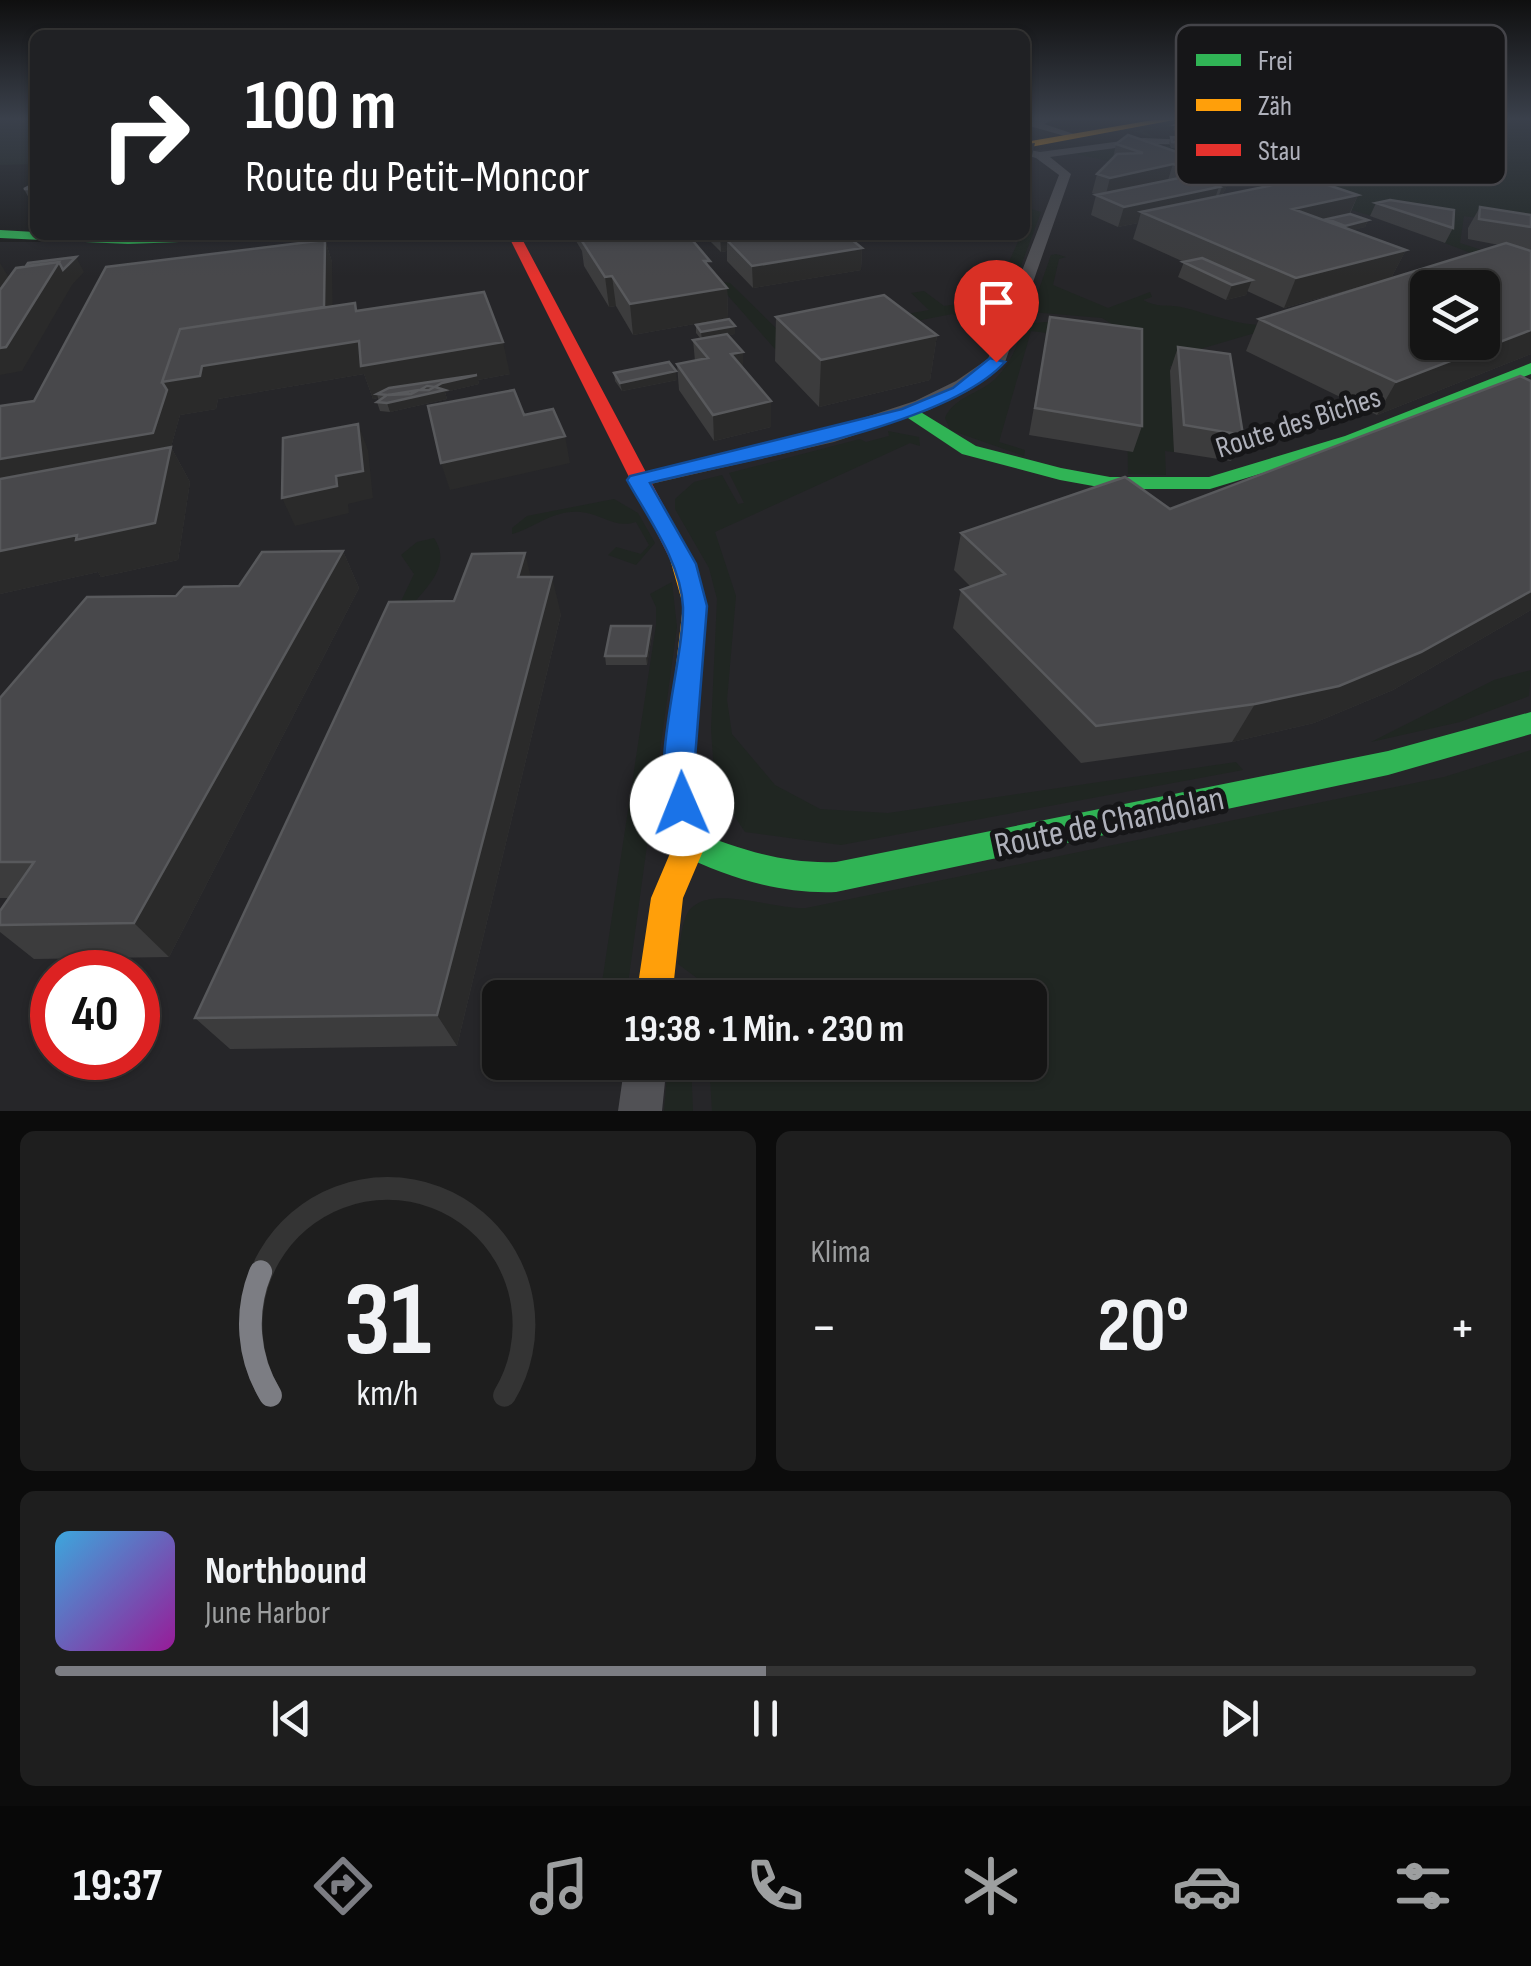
<!DOCTYPE html>
<html lang="de">
<meta charset="utf-8">
<style>
:root{--surface:#151515;--page:#1e1e1e;--text:#f1f3f6;--muted:#9d9fa0;--line:#343434;--accent:#7c7d83}
body{margin:0;font-family:"Sofia Sans Condensed",sans-serif;background:var(--page);color:var(--text);height:100vh;display:flex;flex-direction:column;font-size:38px;white-space:nowrap}
*{box-sizing:border-box;margin:0}
p{font-size:32px;color:var(--muted)}
.icon{flex:none;width:55px;height:55px;fill:none;stroke:currentColor;stroke-width:2;stroke-linecap:round;stroke-linejoin:round}
.map{position:relative;height:1111px;overflow:hidden}
.side{display:flex;flex-direction:column;gap:20px;padding:20px;background:#0c0c0c;flex:1}
.side>*{flex:none}
.top-card{position:absolute;left:30px;top:30px;width:1000px;height:210px;border-radius:15px;box-shadow:0 2px 8px #0004,0 0 0 2px var(--line);background:#202124;color:#fff;overflow:hidden}
.controls{position:absolute;left:1410px;top:270px;display:grid;gap:20px}
.controls a{display:grid;place-items:center;width:90px;height:90px;border-radius:15px;background:var(--surface);box-shadow:0 2px 8px #0004,0 0 0 2px var(--line);font-size:50px}
.speed{position:absolute;left:30px;top:950px;display:flex;gap:20px;font-size:50px;font-weight:700;text-align:center}
.speed>*{display:grid;place-content:center;width:130px;height:130px;border-radius:50%;background:var(--surface);box-shadow:0 2px 8px #0004,0 0 0 2px var(--line);line-height:1}
.speed .limit{border:15px solid #d22;background:#fff;color:#111}
.pin{position:absolute;display:grid;place-items:center;width:85px;height:85px;color:#fff;margin:-102px -42px;border-radius:50% 50% 50% 0;rotate:-45deg;box-shadow:0 0 10px #0007}
.pin .icon{rotate:45deg}
.me{position:absolute;width:110px;margin:-55px;rotate:359deg;stroke-linejoin:round;filter:drop-shadow(0 0 8px #0008)}
.turn{display:flex;align-items:center;gap:35px;height:210px;padding:0 50px;font-size:45px}
.turn .icon{width:130px;height:130px;stroke-width:2.5}
.turn b{display:block;font-size:70px;line-height:85px}
.big{font-size:75px;font-weight:700;line-height:1.1}
.side .widget{flex:1;display:flex;flex-direction:column;justify-content:center;gap:15px;min-width:0;padding:0 35px;border-radius:15px;background:var(--page)}
.side .dial{align-items:center;gap:0}
.dial svg{height:260px;overflow:visible;fill:none;stroke:var(--line);stroke-width:7;stroke-linecap:round;text-anchor:middle}
.dial text{fill:var(--text);stroke:none}
.song{display:flex;align-items:center;gap:30px}
.cover{width:120px;height:120px;border-radius:15px;background:linear-gradient(135deg,hsl(200 70% 55%),hsl(300 70% 35%))}
.played{height:10px;border-radius:5px;background:linear-gradient(90deg,var(--accent) 50%,var(--line) 50%)}
.keys{display:flex;justify-content:space-around;direction:ltr}
.heat{display:flex;justify-content:space-between;align-items:center;font-size:55px;direction:ltr}
.side .tiles{flex:1;display:grid;gap:20px;grid-template-columns:1fr 1fr}
.widget:last-child{grid-column:span 2}
.trip{position:absolute;left:482px;top:980px;width:565px;height:100px;border-radius:15px;background:var(--surface);box-shadow:0 2px 8px #0004,0 0 0 2px var(--line);font-weight:700;line-height:100px;text-align:center}
.tabs{display:flex;height:160px;justify-content:space-around;align-items:center;background:#080808;color:var(--muted)}
.tabs .icon{width:70px;height:70px}
.tabs .selected{color:var(--accent)}
.tabs b{font-size:45px;color:var(--text)}
.map>svg:first-child{display:block}
.built{fill:#262629;fill-rule:evenodd}
.green{fill:#202622}
.lines{fill:none;stroke-linecap:round;stroke-linejoin:round}
.street{fill:#515155;fill-rule:evenodd}
.fast{fill:#30b455;fill-rule:evenodd}
.slow{fill:#ff9f0a;fill-rule:evenodd}
.jam{fill:#e5322d;fill-rule:evenodd}
.wall{fill:#3c3c3d}
.shaded-wall{fill:#2a2a2a}
.building{fill:#48484b;stroke:#58595c;stroke-width:2.5;fill-rule:evenodd}
.route{fill:#1a73e8;stroke:#114b97;stroke-width:2.5}
.labels{text-anchor:middle;stroke-width:10;stroke-linejoin:round;paint-order:stroke}
.street-label{font-size:30px;fill:#afb1bb;stroke:#161618}
.near-street-label{font-size:35px;fill:#afb1bb;stroke:#161618}
.key{fill:#161618;stroke:#444449;stroke-width:2.5}
.key-label{font-size:28px;fill:#afb1bb}
</style>
<div class="map">
<svg width="1531" height="1111" viewBox="0 0 1531 1111">
<rect width="100%" height="100%" fill="#1c1c1c"/>
<!-- built -->
<path class="built" d="M1228,145L1531,226V1111H0V242H190L306,235H1025V150ZM1428,288H1482V342H1428ZM52,972H138V1058H52ZM500,998H1030V1062H500Z"/>
<!-- green -->
<path class="green" d="M0,120H35V164L0,165Z
M1200,120H1531V226L1464,216L1460,243L1507,258L1476,255L1385,220L1288,191H1271L1185,161L1112,162L1068,152L1236,142C1205,118 1178,123 1143,131L1157,139L1133,131Z
M1025,207L1041,212L1013,287L999,284L1021,235H1025V214L1030,213Z
M1056,254L1066,257L1059,259L1053,285L1108,308L1150,292L1152,297L1143,300C1158,308 1165,304 1181,307C1219,316 1249,331 1289,323L1190,352L1230,375L1170,366L1174,452L1165,451L1166,475L1128,474L1126,333L1102,318L1031,312L1051,255Z
M715,281L730,283L784,336L929,310L911,293L924,291L944,306L958,304L999,327L992,338L993,327L952,314L775,349Z
M1044,322L1091,324L1105,340L1031,331L999,442L1025,450L1024,456L950,430L945,418C954,397 978,394 994,380C1011,364 1017,345 1025,324Z
M888,431L919,437L920,446L910,443L715,532L736,596L727,700L732,734L775,785L820,809L888,813L1236,762L1243,770L841,845L745,832L715,787L711,729L717,599L709,568L675,509V499L694,482L722,475L738,504L744,503L729,473L860,439L866,442L889,436Z
M614,499L638,513L655,543L636,565L608,555L616,547L641,554L649,545L636,522C615,529 602,514 581,512C554,509 534,528 512,534V528L527,516Z
M434,538C456,571 415,595 399,622C341,723 293,833 240,938L414,574L401,555L417,542Z
M672,582L677,627L627,991L621,997H607L601,989L656,625V607L650,594Z
M1531,670L1529,696L1460,722L1371,742L1494,680Z
M1531,750V1111H712L709,1063L1030,1062V998L706,997L705,984L678,964C680,949 680,930 686,916C702,880 772,910 806,908L1444,777Z
M668,1063H691L693,1111H664Z"/>
<g class="lines">
<!-- street -->
<path class="street" d="M1030,120H1053L1044,124L1077,135L1072,138L1026,125Z
M1144,138L1234,142L1229,145L1144,144L1050,157L1071,174L1005,362L970,390L929,410L834,442L638,487L627,480L630,475L820,432L915,401L956,381L988,359L1059,175L1036,158L1025,155V149L1040,152Z
M625,1062H667L662,1111H618Z"/>
<!-- fast -->
<path class="fast" d="M0,230L35,232V235H265L259,239L128,244L0,238Z
M1531,363V374L1359,444L1210,489H1110L1060,480L962,454L899,412L908,407L914,408L976,446L1061,468L1110,477H1209L1345,436Z
M1531,712V734L1388,775L836,892C779,894 730,878 679,854L674,844L679,834L690,830C740,849 782,864 836,862L1388,751Z"/>
<!-- slow -->
<path class="slow" d="M1153,120H1174L1025,148V142Z
M681,552L692,559L707,605L694,771L706,844L683,898L672,998H636L651,898L674,844L664,771L683,605L670,559Z"/>
<!-- jam -->
<path class="jam" d="M508,235H520L692,559L689,564H673L670,559Z"/>
</g>
<!-- wall -->
<path class="wall" d="M1175,125L1204,130L1191,134L1173,130Z
M1171,137L1206,144L1204,150L1171,148L1169,143Z
M1214,140L1236,150L1234,156L1218,155L1212,146Z
M1116,144L1232,171L1225,190L1221,196L1358,195L1350,214L1368,220L1365,227L1352,230L1406,250L1391,278L1499,245L1468,239V228L1480,207L1531,215V354L1377,415L1246,351L1259,319L1386,280L1284,308L1247,291L1246,295L1226,300L1178,277L1184,262L1133,239L1138,223L1118,227L1091,215L1096,195L1092,193L1097,174L1113,158Z
M35,183V209L24,189Z
M1376,203L1453,228L1445,243L1370,216Z
M563,235H688L711,269L727,288L728,318L633,335L616,306L609,307L584,266L582,251L573,236L564,237Z
M704,235H846L862,248L861,270L753,288L727,261V251L721,252Z
M325,240L332,262V306L358,311L510,374L478,380L479,384L445,392L447,399L390,412L380,411L377,402L379,401L378,398L373,399L364,374L218,399L216,409L180,415L171,447L190,482L178,560L101,577L98,572L0,594V406L34,401Z
M776,317L937,335L930,380L819,407L775,361Z
M1050,317L1142,426L1133,452L1029,435Z
M696,325L735,334L728,335L743,352V368L771,427L714,441L679,390L677,364L695,361L693,340L701,339L696,333Z
M1178,347L1243,435L1231,461L1174,452L1170,371Z
M614,373L677,380L622,391L615,381Z
M1531,381V610L1393,690L1314,723L1232,742L1081,763L953,628L961,590L971,587L954,570L961,533L1170,509Z
M343,551L359,588L169,957L34,959L0,932V911L9,898H0V698L239,586Z
M531,577L561,614L457,1046L230,1049L195,1018L454,601Z
M651,626L652,635L647,665H606L605,656Z"/>
<!-- shaded-wall -->
<path class="shaded-wall" d="M1206,124L1204,130L1191,134L1192,128Z
M1035,143L1031,160L1029,161L1027,168L1025,170V144Z
M1173,164L1167,183L1105,198L1110,178Z
M1232,171L1225,190L1217,201L1224,181Z
M1219,187L1212,206L1141,212L1138,223L1118,227L1124,207Z
M1358,195L1346,221L1327,219L1324,226L1293,209Z
M1368,220L1365,227L1342,233L1345,226Z
M538,235H558L559,238L539,241Z
M720,235H769L727,240V251L721,252Z
M325,240L332,262L333,339L202,366L359,341L503,342L510,374L478,380L479,384L445,392L447,399L390,412L387,403L437,392L435,387L388,396L377,394L378,398L373,399L364,374L218,399L216,409L180,415L171,447L190,482L178,560L101,577L98,572L0,594V551L77,535L155,523L0,490V459Z
M862,248L861,270L753,288L752,266Z
M1406,250L1391,278L1284,308L1296,278Z
M76,257L84,272L72,285L22,371L0,375V348L59,262Z
M0,263L11,281L0,294Z
M612,276L616,306L609,307L605,277Z
M1252,280L1246,295L1226,300L1232,285Z
M727,288L728,318L633,335L630,304Z
M735,326V334L702,340L701,332Z
M1531,330V354L1377,415L1396,382Z
M937,335L930,380L819,407L821,360Z
M743,352V377L731,354Z
M676,371L677,380L622,391L620,383Z
M771,401V427L714,441L713,415Z
M358,424L368,450L373,498L348,504L349,513L295,526L282,498L336,476Z
M565,436L570,463L450,490L441,463Z
M343,551L359,588L169,957L134,923Z
M525,553L534,590L518,577Z
M552,577L561,614L457,1046L437,1015Z
M1531,591V610L1393,690L1314,723L1232,742L1255,704Z
M651,626L652,635L647,665L646,656Z"/>
<!-- building -->
<path class="building" d="M1188,120L1206,124L1192,128L1175,125Z
M1128,135L1232,171L1224,181L1173,164L1110,178L1097,174L1117,154L1143,153L1116,144Z
M1171,137L1204,139L1206,144L1172,142Z
M1189,176L1219,187L1124,207L1096,195Z
M1307,178L1358,195L1293,209L1406,250L1296,278L1141,212Z
M35,183V189H24Z
M1390,200L1454,210L1453,228L1376,203Z
M1480,207L1531,215V227L1479,219Z
M1350,214L1368,220L1345,226L1327,219Z
M599,235H688L710,261H704L727,288L630,304L612,276L605,277L580,238Z
M759,235H846L862,248L752,266L727,240Z
M325,240L324,307L180,329L162,382L167,390L153,433L0,459V406L34,401L106,267Z
M1506,243L1531,251V330L1396,382L1259,319ZM1428,288H1482V342H1428Z
M76,257L63,270L59,262L26,266L28,263Z
M1202,258L1252,280L1232,285L1183,262Z
M59,262L6,347L0,348V290L16,268Z
M484,292L503,342L361,366L359,341L202,366L200,376L162,382L180,329L355,303L356,311Z
M884,295L937,335L821,360L776,317Z
M1050,317L1142,329V426L1035,408Z
M729,319L735,326L701,332L696,325Z
M727,334L743,352L731,354L771,401L713,415L677,364L708,358L693,340Z
M1178,347L1230,354L1243,435L1184,425Z
M669,362L676,371L620,383L614,373Z
M477,375L442,383L435,387L445,390L387,403L377,402L387,395L377,394L389,388ZM427,386L434,387L429,390H420ZM419,390L411,394L388,395Z
M1520,376L1531,381V591L1421,652L1339,686L1255,704L1096,726L961,590L1005,574L961,533L1125,477L1170,509Z
M514,390L524,415L553,409L565,436L441,463L428,406Z
M358,424L363,471L336,476L337,486L282,498L283,438Z
M171,447L155,523L76,540L77,535L0,551V479Z
M343,551L134,923L0,925V911L34,862H0V698L87,597L176,596L184,587L239,586L262,552Z
M525,553L518,577H552L437,1015L195,1018L389,602L454,601L472,554Z
M611,626H651L646,656H605Z"/>
<!-- sky -->
<linearGradient id="sky" x2="0" y2="1"><stop stop-color="#0f0f0f"/><stop offset="0.43" stop-color="#3a404b"/><stop offset="1" stop-color="#3a404b" stop-opacity="0"/></linearGradient>
<rect width="1531" height="276" fill="url(#sky)"/>
<!-- route -->
<path class="route" d="M990,358L1005,362C945,428 740,460 650,483L696,564L707,606L694,771L697,804L693,814L682,818L671,814C649,766 684,662 683,607C681,562 648,518 627,480L630,476L902,409L953,388Z"/>
<g class="labels">
<!-- street labels -->
<g class="street-label">
<text transform="translate(1298 422) rotate(-18)" y="10">Route des Biches</text>
</g>
<!-- near-street labels -->
<g class="near-street-label">
<text transform="translate(1109 821) rotate(-12)" y="12">Route de Chandolan</text>
</g>
</g>
<!-- legend -->
<rect x="1176" y="25" width="330" height="160" rx="15" class="key"/>
<rect x="1196" y="54" width="45" height="12" fill="#30b455"/>
<rect x="1196" y="99" width="45" height="12" fill="#ff9f0a"/>
<rect x="1196" y="144" width="45" height="12" fill="#e5322d"/>
<g class="key-label">
<text x="1258" y="70">Frei</text>
<text x="1258" y="115">Zäh</text>
<text x="1258" y="160">Stau</text>
</g>
</svg>
<div class="controls">
<a><svg class="icon" aria-label="layers" viewBox="0 0 24 24"><path d="M12 4l9 5-9 5-9-5zM3 14l9 5 9-5"/></svg></a>
</div>
<div class="speed"><div class="limit">40</div></div>
<div class="pin" style="left:996px;top:362px;background:#d93025"><svg class="icon" aria-label="arrive" viewBox="0 0 24 24"><path d="M6 21V4h12l-3 4 3 4H6"/></svg></div>
<svg class="me" style="left:682px;top:804px" viewBox="-20 -20 40 40"><circle r="19" fill="#fff"/><path d="M0-13L10 11 0 6-10 11z" fill="#1a73e8"/></svg>
<div class="trip">19:38 · 1 Min. · 230 m</div>
<div class="top-card">
<div class="turn"><svg class="icon" aria-label="right" viewBox="0 0 24 24"><path d="M7 20v-9h11M14 6l5 5-5 5"/></svg><div><b>100 m</b>Route du Petit-Moncor</div></div>
</div>
</div>
<section class="side">
<div class="tiles">
<div class="widget dial"><svg viewBox="0 0 100 80">
<path d="M14 69A42 42 0 1 1 86 69"/>
<path d="M14 69A42 42 0 0 1 11 31" stroke="#7c7d83"/>
<text x="50" y="56" font-size="32" font-weight="700">31</text>
<text x="50" y="72" font-size="11">km/h</text>
</svg></div>
<div class="widget"><p>Klima</p>
<div class="heat"><a>−</a><b class="big">20°</b><a>+</a></div>
</div>
<div class="widget">
<div class="song"><i class="cover"></i><div><b>Northbound</b><p>June Harbor</p></div></div>
<div class="played"></div>
<div class="keys"><svg class="icon" aria-label="previous" viewBox="0 0 24 24"><path d="M18 5L8 12l10 7zM5 5v14"/></svg><svg class="icon" aria-label="pause" viewBox="0 0 24 24"><path d="M8 5v14M16 5v14"/></svg><svg class="icon" aria-label="next" viewBox="0 0 24 24"><path d="M6 5l10 7-10 7zM19 5v14"/></svg></div>
</div>
</div>
</section>
<nav class="tabs">
<b>19:37</b>
<svg class="icon selected" aria-label="directions" viewBox="0 0 24 24"><path d="M12 3l9 9-9 9-9-9zM9 14v-3h6M13 9l2 2-2 2"/></svg>
<svg class="icon" aria-label="music" viewBox="0 0 24 24"><path d="M9 18V5l10-2v13"/><circle cx="6" cy="18" r="3"/><circle cx="16" cy="16" r="3"/></svg>
<svg class="icon" aria-label="phone" viewBox="0 0 24 24"><path d="M5 4h4l2 5-3 2q2 4 5 5l2-3 5 2v4C11 20 4 13 5 4z"/></svg>
<svg class="icon" aria-label="climate" viewBox="0 0 24 24"><path d="M12 3v18M4 7l16 10M4 17L20 7"/></svg>
<svg class="icon" aria-label="car" viewBox="0 0 24 24"><path d="M5 17H2v-5l4-1 3-4h7l3 4 3 1v5h-3M9 17h6M6 11h13"/><circle cx="7" cy="17" r="2"/><circle cx="17" cy="17" r="2"/></svg>
<svg class="icon" aria-label="filters" viewBox="0 0 24 24"><path d="M4 7h16M4 17h16"/><circle cx="9" cy="7" r="2"/><circle cx="15" cy="17" r="2"/></svg>
</nav>
